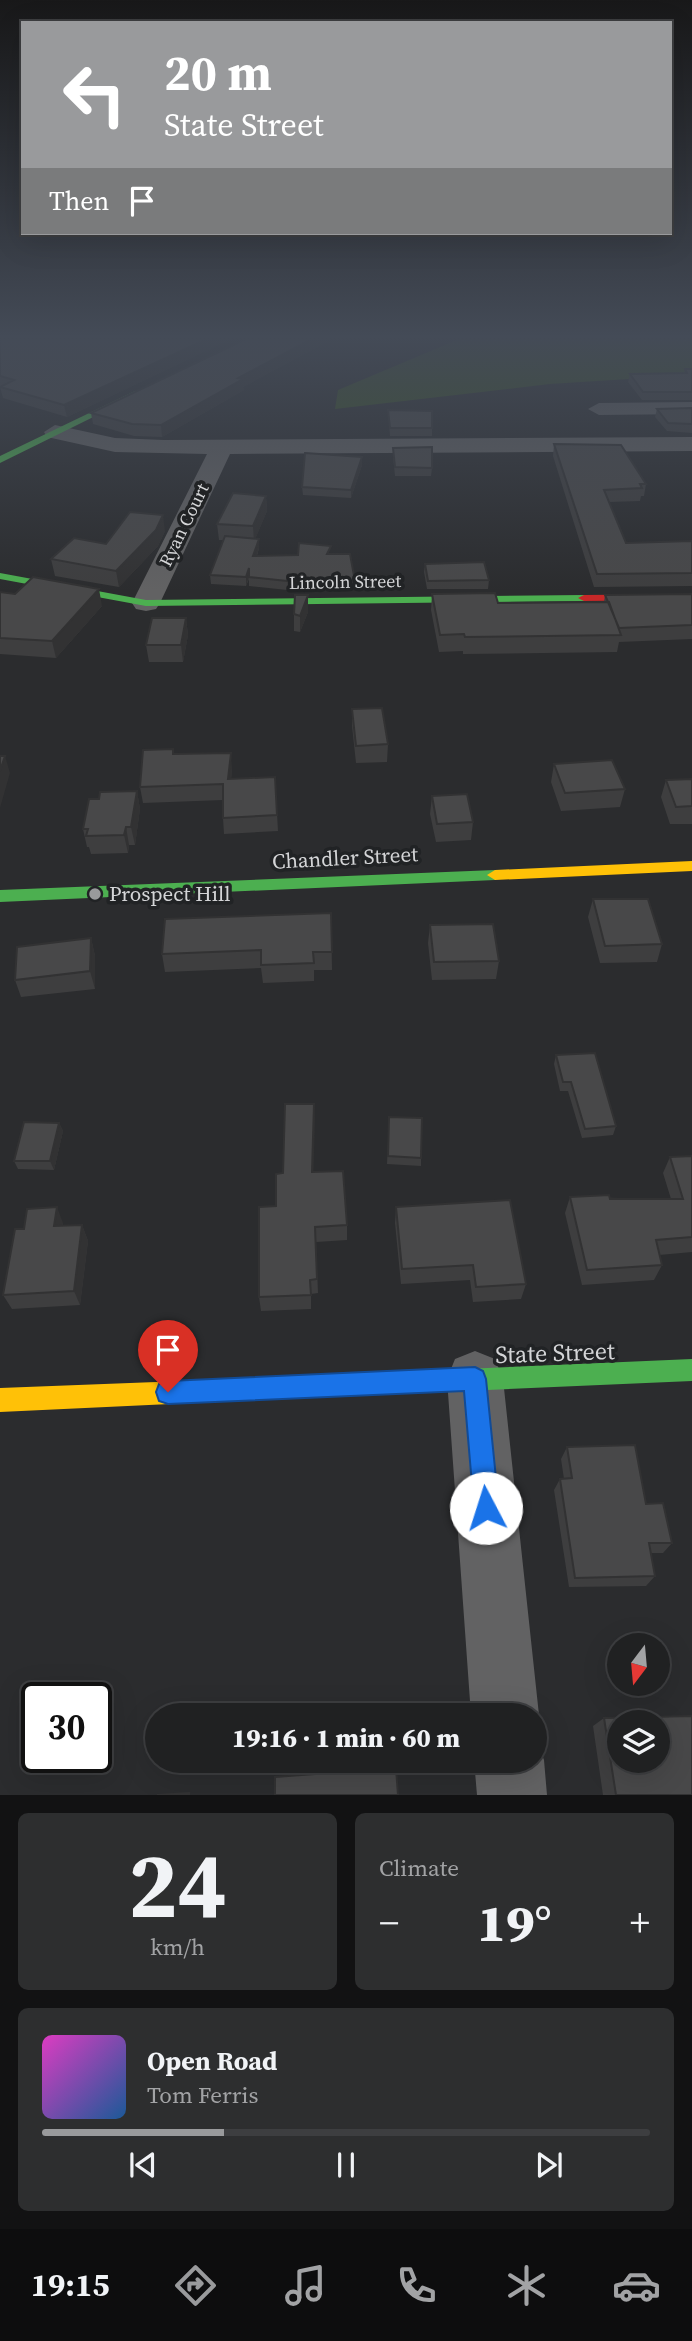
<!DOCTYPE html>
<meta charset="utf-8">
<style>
:root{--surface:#202122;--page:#2d2e2f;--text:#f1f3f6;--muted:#a2a3a5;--line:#3d3e40;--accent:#999a9c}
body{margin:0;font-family:"Source Serif 4",serif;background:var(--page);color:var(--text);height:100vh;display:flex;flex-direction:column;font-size:26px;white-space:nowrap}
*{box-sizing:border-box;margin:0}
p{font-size:23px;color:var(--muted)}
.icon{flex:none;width:38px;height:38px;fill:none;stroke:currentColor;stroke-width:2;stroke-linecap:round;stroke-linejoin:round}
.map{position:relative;height:1795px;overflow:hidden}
.panel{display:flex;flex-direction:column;gap:18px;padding:18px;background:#121213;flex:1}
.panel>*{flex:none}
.top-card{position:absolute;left:21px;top:21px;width:651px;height:214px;border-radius:0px;box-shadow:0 7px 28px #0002,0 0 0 2px var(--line);background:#999a9c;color:#fff;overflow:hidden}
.needle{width:46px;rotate:196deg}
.tools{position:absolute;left:607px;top:1633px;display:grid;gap:14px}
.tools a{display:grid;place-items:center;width:63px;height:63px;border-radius:50%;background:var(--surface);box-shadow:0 7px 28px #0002,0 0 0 2px var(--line);font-size:35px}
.speed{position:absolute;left:21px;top:1682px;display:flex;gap:14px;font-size:35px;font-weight:700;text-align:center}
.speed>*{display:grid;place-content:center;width:91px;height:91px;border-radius:50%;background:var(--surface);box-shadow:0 7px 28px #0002,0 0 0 2px var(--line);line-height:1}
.speed .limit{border:4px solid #111;border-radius:10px;background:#fff;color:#111}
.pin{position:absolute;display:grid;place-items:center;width:60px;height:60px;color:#fff;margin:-72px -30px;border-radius:50% 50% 50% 0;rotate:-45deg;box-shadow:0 0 7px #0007}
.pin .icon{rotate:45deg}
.me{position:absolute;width:77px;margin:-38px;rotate:355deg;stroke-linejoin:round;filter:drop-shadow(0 0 5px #0008)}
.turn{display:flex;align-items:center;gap:24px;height:147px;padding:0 28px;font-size:32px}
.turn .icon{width:91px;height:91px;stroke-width:2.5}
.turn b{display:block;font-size:49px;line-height:60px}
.then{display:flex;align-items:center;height:66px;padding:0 28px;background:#0003;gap:14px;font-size:26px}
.big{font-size:52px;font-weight:800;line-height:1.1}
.panel .widget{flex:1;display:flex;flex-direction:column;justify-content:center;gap:10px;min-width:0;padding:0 24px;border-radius:10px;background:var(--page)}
.panel .dial{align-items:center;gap:0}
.dial b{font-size:91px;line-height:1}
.song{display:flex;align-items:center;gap:21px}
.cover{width:84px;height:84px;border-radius:10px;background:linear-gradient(135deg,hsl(310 70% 55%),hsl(210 70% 35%))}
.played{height:7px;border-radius:4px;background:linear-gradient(90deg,var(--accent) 30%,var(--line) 30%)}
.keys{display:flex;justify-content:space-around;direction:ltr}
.heat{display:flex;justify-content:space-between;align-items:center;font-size:38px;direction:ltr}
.panel .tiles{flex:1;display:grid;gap:18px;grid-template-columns:1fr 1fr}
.widget:last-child{grid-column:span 2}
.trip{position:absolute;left:145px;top:1703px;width:402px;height:70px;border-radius:35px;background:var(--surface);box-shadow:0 7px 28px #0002,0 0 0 2px var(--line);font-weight:800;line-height:70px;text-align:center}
.dock{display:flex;height:112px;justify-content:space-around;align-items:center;background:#0d0d0e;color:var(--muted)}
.dock .icon{width:49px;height:49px}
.dock .current{color:var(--accent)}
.dock b{font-size:32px;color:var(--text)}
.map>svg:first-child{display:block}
.green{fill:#395222}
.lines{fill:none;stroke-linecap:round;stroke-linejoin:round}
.street{fill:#626263;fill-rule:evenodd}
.fast{fill:#4caf50;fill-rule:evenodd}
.slow{fill:#ffc107;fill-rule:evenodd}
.jam{fill:#c62828;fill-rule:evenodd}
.wall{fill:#3e3e3f}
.shaded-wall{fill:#323233}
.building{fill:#484849;stroke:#323233;stroke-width:2;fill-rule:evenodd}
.route{fill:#1a73e8;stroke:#114b97;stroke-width:2}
.poi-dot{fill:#999a9c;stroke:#212325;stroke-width:2.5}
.labels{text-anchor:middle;stroke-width:7;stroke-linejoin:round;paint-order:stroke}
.far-street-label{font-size:18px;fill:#d4d5d7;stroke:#212325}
.street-label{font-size:21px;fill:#d4d5d7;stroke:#212325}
.poi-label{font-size:21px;fill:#d4d5d7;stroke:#212325;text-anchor:start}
.near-street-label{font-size:24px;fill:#d4d5d7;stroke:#212325}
</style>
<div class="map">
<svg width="692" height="1795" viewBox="0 0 692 1795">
<rect width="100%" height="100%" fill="#2b2c2e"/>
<!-- green -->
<path class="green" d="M459,339H692V375L550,384L335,409L338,390Z"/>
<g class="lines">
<!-- street -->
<path class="street" d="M692,402V414L599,415L588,409L599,403Z
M55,425L115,438L164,440L692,437V451L230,454L160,603L156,609L146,611L136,609L132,603L207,454L115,452L47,437L44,432Z
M475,1351L495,1359L503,1379L539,1715L536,1723V1715H471L447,1379L455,1359Z
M536,1740L544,1760L547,1795H477L474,1760H536Z"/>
<!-- fast -->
<path class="fast" d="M135,391L142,393L0,463V456Z
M0,573L146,600L584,595L590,598L584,601L146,606L0,579Z
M495,870L503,875L495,880L0,902V890Z
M692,1359V1381L234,1401L226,1398L223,1390L226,1382L234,1379Z"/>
<!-- slow -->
<path class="slow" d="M692,861V871L495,880L487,875L495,870Z
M234,1379L242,1382L245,1390L242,1398L234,1401L0,1412V1388Z"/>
<!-- jam -->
<path class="jam" d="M692,594V600L584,601L578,598L584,595Z"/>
</g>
<!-- wall -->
<path class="wall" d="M0,339H231L67,417L3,398L0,387Z
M246,339H332L243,387L244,390L162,437L134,436L93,424L91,413Z
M685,369H692V400H642L628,382L630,374L684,373Z
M692,408V433L667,431L655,417L657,409Z
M388,410L432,411V436H390Z
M554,444L646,484L644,496H641L640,501L609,502L626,543L692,541V586L594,587L553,456Z
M393,448L432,468L431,476H395L393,456Z
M362,465L351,498L303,495L302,487Z
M266,496L267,511L255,539L259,548L257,556L331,554L355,581V590L297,591L249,586V579L246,586L211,584L210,575L224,540H219L217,524Z
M165,531L158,546L119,587L55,576L51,559L106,544Z
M425,564L489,580L488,589H427L424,572Z
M0,592L102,606L56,658L0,654Z
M432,594L498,603L604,602L605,595L692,594V639L619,642L617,652L463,654V651L439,652L431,610Z
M308,595V612L300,632L294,631V614Z
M186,618L188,635L183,662H149L146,645Z
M352,709L388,744L387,762L356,763L352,726Z
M174,754L232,769L231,779L275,777L278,831L224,834L223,818V800L143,803L140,787Z
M554,764L625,789L620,807L561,811L551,782Z
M692,779V824H670L661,797L666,780Z
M137,791L140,809L135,845H129L128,853L91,854L89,847H87L83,829Z
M432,796L473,822L471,840L436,842L430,814Z
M593,899L662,944L657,962L600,963L588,917Z
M331,913L332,970H314V981L263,983L261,968L165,972L162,954Z
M430,925L499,961L496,979L432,980L428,943Z
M91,938L95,956V989L21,997L15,980Z
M556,1055L616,1126L613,1135L582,1138L568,1091H560L554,1064Z
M314,1104L313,1172L347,1225V1240L316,1242L318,1293L311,1294V1309L261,1311L259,1297L283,1173Z
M389,1117L421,1158V1166L387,1164Z
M59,1123L63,1131L54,1170L18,1169L14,1161Z
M692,1156V1252L659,1255L662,1265L654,1280L582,1285L565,1213L570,1197L671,1199L663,1173L670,1157Z
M396,1207L526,1284L521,1299L473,1302L470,1280L401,1284L395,1223Z
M63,1223V1226L82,1225L88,1241L80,1305L12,1309L3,1295L24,1229Z
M567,1447L646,1504L672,1543L663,1553H651L655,1576L646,1586L569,1587L554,1490L560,1479H564L561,1459Z
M604,1718L692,1795H603L593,1726Z"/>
<!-- shaded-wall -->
<path class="shaded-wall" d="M207,339H231L67,417L64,405Z
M312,339H332L243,387L244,390L162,437L161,425L238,378Z
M362,457V465L351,498V490Z
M266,496L267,511L254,542L253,526Z
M163,515L165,531L158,546L119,587L116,571Z
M259,539V548L254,564L253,556Z
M249,568V577L246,586V577Z
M99,589L102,606L56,658L52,641Z
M308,595V612L300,632V616Z
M186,618L188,635L183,662L181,645Z
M231,753L232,769L230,795L228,779Z
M5,756L10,773L0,808V771Z
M137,791L140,809L135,845L131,827Z
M126,827L129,845L128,853L124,835Z
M91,938L95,956V989L90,971Z
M314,1104L315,1120L313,1187L312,1172Z
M59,1123L63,1131L54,1170L50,1161Z
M57,1207L63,1223L61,1242L54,1226Z
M82,1225L88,1241L80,1305L74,1291Z"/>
<!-- building -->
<path class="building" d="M0,339H207L64,405L0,387L14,380L0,376Z
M246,339H312L238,378L243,379L161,425L132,424L91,413Z
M685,369H692V392H643L630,374L687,373Z
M692,408V424L668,423L657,409Z
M388,410L432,411V428H390Z
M554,444L621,445L646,484H640L642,488L604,490L626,543L692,541V573L597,574Z
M432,447V468L395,467L393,448Z
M305,453L362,457L351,490L302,487Z
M233,493L266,496L253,526L217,524Z
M130,512L163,515L156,530L116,571L51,559L74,538L106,544Z
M225,536L259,539L253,556L298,555L299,543L331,546L327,554H350L355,581L297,582L249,577V568L246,577L210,575Z
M484,562L489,580L428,581L425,564Z
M33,577L99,589L52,641L0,638V592L15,594Z
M495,593L498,603L609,602L621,635L465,637L464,634L440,635L432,594Z
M692,594V625L619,628L605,595Z
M295,595H308L300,616L294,614Z
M152,618H186L181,645H146Z
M382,708L388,744L356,746L352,709Z
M173,749V754L231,753L228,779L275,777L277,815L223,818V784L140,787L143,750Z
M0,756H5L0,771Z
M612,760L625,789L565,793L554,764Z
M692,779V806L676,807L666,780Z
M137,791L131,827H126L124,835L86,836L88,829H83L89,799H99L100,792Z
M467,794L473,822L437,824L432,796Z
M593,899H648L662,944L605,946Z
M331,913L332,952H313L314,963L261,965V950L162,954L165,919Z
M493,924L499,961L434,962L430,925Z
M91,938L90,971L15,980L17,947Z
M595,1053L616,1126L585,1129L571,1082H563L556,1055Z
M285,1104H314L312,1172L343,1171L347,1225L315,1227L317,1279L310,1280L311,1295L259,1297V1207L276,1206V1174L283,1173Z
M389,1117L422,1118L421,1158L388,1156Z
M24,1122L59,1123L50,1161H14Z
M692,1156V1237L656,1240L662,1265L587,1270L570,1197L609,1195L610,1199H683L670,1157Z
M510,1200L526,1284L476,1287L473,1265L402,1269L396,1207Z
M57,1207L54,1226L82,1225L74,1291L3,1295L15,1229H24L27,1209Z
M635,1445L646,1504L663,1503L672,1543H649L655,1576L575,1578L560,1479L572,1478L567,1447Z
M692,1716V1795H616L604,1718ZM620,1722H658V1760H620Z
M396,1768L398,1795H275V1777Z
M189,1793V1795H157Z"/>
<!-- sky -->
<linearGradient id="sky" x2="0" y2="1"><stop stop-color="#181819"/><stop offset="0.57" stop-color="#444b57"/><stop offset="1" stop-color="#444b57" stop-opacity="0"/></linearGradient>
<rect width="692" height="591" fill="url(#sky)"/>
<!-- route -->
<path class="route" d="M475,1367L483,1371L486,1379L499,1508L495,1517L486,1520L478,1517L474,1508L464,1391L168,1404L159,1401L156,1392L159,1384L168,1381Z"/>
<!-- markers -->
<circle class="poi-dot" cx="95" cy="894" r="7"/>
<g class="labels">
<!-- far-street labels -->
<g class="far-street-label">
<text transform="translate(184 525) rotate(-64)" y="6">Ryan Court</text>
<text transform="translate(345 582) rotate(-1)" y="6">Lincoln Street</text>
</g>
<!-- street labels -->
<g class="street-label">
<text transform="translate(345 858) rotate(-3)" y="7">Chandler Street</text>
</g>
<!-- poi labels -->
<g class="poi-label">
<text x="109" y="901">Prospect Hill</text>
</g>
<!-- near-street labels -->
<g class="near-street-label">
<text transform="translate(555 1353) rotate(-2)" y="8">State Street</text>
</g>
</g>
</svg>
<div class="tools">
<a><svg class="needle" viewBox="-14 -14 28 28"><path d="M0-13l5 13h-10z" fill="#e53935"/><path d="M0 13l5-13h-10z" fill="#a2a3a5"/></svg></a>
<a><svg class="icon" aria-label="layers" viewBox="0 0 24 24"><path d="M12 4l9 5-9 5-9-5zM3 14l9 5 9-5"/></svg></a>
</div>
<div class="speed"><div class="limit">30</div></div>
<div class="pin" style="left:168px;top:1392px;background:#d93025"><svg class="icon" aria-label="arrive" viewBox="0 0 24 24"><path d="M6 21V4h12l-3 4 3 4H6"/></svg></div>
<svg class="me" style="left:486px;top:1508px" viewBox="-20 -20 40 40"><circle r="19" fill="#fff"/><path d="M0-13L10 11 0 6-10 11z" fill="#1a73e8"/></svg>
<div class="trip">19:16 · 1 min · 60 m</div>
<div class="top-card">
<div class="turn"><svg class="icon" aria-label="left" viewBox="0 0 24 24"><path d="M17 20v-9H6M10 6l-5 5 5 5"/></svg><div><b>20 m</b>State Street</div></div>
<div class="then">Then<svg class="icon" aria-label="arrive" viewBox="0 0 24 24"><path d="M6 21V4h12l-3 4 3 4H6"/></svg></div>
</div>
</div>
<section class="panel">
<div class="tiles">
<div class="widget dial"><b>24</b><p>km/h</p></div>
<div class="widget"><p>Climate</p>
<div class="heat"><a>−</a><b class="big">19°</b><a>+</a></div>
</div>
<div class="widget">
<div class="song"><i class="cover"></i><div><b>Open Road</b><p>Tom Ferris</p></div></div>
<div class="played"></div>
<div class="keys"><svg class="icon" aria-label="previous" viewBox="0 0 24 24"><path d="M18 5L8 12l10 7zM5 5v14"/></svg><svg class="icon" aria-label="pause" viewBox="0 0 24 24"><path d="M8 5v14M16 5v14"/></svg><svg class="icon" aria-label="next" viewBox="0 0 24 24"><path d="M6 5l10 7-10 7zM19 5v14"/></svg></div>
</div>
</div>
</section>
<nav class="dock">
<b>19:15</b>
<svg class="icon current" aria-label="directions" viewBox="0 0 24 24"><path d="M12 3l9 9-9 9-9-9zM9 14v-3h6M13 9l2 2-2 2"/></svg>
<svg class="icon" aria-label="music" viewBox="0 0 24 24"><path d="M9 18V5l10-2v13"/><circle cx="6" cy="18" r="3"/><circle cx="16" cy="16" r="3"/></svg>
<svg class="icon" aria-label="phone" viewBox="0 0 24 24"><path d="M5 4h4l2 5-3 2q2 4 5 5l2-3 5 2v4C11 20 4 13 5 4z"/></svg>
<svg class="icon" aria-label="climate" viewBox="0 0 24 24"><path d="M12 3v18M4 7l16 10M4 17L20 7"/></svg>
<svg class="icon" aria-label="car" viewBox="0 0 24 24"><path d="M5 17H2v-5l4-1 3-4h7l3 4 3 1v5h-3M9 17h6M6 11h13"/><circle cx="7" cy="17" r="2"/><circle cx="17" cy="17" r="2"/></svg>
</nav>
